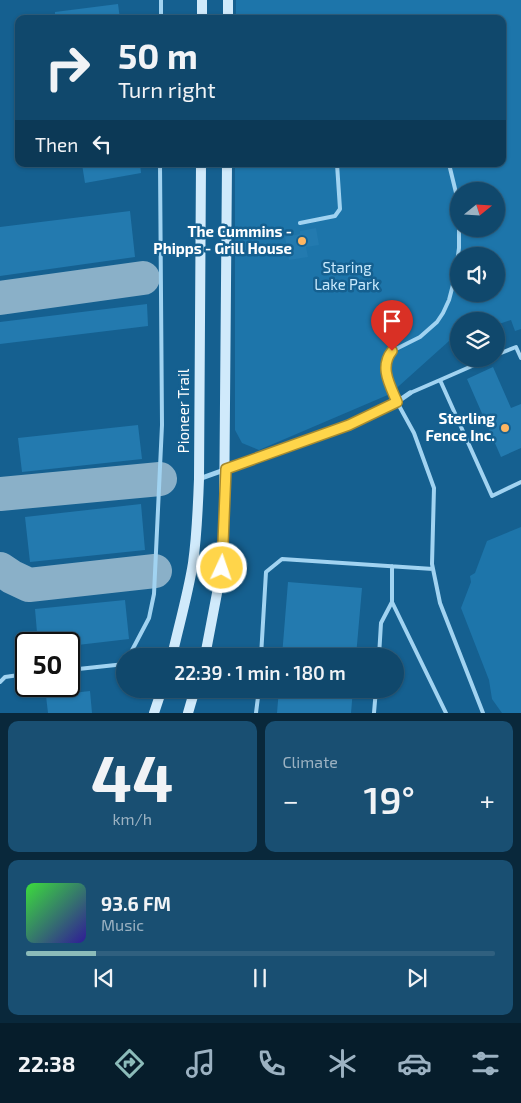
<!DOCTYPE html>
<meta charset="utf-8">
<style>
:root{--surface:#10486c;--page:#194f72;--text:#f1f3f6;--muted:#9cb2c2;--line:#30607f;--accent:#8bbbb9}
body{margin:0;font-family:"Exo 2",sans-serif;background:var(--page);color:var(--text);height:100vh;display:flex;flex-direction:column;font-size:19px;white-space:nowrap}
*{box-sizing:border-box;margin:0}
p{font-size:16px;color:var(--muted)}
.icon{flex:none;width:28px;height:28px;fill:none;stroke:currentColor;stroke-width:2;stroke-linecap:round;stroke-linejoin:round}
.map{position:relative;height:713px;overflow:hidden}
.panel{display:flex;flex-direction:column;gap:8px;padding:8px;background:#09283b;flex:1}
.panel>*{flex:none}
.guide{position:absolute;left:15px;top:15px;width:491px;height:152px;border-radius:10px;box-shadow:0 1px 4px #0004,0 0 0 1px var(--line);background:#10486c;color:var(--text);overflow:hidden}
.needle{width:32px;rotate:72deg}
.controls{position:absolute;left:450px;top:182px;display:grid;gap:10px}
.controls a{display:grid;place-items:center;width:55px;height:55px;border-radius:50%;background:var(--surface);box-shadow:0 1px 4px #0004,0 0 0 1px var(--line);font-size:25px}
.speed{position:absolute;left:15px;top:632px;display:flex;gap:10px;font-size:25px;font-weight:700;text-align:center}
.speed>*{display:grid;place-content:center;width:65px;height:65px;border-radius:50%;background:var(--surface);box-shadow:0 1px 4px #0004,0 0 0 1px var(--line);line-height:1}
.speed .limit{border:2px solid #111;border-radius:8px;background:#fff;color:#111}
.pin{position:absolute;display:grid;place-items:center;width:42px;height:42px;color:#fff;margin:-51px -21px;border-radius:50% 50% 50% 0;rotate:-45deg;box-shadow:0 0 5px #0007}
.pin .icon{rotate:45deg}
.me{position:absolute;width:55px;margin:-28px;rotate:3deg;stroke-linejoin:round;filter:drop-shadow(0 0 4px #0008)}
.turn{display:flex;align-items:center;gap:18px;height:105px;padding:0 20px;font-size:22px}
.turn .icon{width:65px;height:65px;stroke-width:2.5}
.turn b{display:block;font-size:35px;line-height:42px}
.then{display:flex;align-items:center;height:48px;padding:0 20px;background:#0003;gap:10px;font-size:19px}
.big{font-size:38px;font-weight:600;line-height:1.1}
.panel .tile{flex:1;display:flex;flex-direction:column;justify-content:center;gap:8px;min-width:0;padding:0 18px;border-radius:10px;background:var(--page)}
.panel .dial{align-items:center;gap:0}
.dial b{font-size:65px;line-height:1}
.song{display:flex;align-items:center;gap:15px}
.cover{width:60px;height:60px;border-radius:8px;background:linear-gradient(135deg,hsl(120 70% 55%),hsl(250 70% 35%))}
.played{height:5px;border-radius:2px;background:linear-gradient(90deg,var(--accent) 15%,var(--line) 15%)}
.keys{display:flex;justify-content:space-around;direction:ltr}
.heat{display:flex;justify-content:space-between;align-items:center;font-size:28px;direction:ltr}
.panel .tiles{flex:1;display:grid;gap:8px;grid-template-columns:1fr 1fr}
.tile:last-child{grid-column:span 2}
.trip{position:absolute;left:116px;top:648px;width:288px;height:50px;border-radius:25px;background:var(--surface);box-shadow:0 1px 4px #0004,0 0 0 1px var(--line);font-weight:600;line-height:50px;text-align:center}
.dock{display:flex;height:80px;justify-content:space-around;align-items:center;background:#061d2b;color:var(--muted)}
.dock .icon{width:35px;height:35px}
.dock .current{color:var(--accent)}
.dock b{font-size:22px;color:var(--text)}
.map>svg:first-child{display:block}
.green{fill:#1d75aa;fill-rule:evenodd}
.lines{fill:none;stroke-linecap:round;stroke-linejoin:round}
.taxiway{stroke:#8ab0c8;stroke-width:34}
.building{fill:#237aaf}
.lane{stroke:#a1d3f1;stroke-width:4}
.street{stroke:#a1d3f1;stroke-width:5}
.secondary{stroke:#d0eafb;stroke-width:10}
.route-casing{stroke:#a68a30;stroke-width:12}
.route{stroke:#ffd54a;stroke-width:9}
.poi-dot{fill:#ffb661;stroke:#156090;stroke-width:2}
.labels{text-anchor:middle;stroke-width:5;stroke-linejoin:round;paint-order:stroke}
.poi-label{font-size:15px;font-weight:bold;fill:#fff;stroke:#156090;text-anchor:end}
.park-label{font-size:15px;fill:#c8e9fc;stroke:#156090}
.street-label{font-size:15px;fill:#fff;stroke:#156090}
</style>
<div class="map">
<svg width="521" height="713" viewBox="0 0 521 713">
<rect width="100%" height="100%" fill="#156090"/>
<!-- green -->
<path class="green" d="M236,0H521V329L515,331L511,320L496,325V321H459V337L449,341L390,394L259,450L242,443L235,430V164H502V19H236ZM459,191H496V229H459ZM459,256H496V294H459Z
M521,527V713H502L492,699L489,680L461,608L471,582L470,576L475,573L487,541Z"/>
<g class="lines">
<!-- taxiway -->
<path class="taxiway" d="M0,298L143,278
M0,494L160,479
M0,569L12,577L29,585L155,571"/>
</g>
<!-- building -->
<path class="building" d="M118,4L120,19H55V12Z
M82,164H140L141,173L85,183Z
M130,211L135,257L0,276V227Z
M316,228L319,245L306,247L308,257L289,260L285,237L300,234V231Z
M147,304L148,326L0,344V322Z
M493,367L511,408L521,404V448L501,457L467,379Z
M138,425L142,459L22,472L18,438Z
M141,504L145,550L30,562L25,517Z
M288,582L362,588L356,656H282Z
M125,600L129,639L69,646V644H38L35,609Z
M279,689H353L351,713H277Z
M90,691L92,713H48L46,696Z"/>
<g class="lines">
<!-- lane -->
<path class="lane" d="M161,19V0
M449,164L458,201L459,220
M300,223L335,216L340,209L337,164
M459,229V248L455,277L449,300L443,313L437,322L420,337L392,351L385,364L387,377L397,402L414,433L434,488L432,564L440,603L483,713
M496,355L516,347L521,358
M440,380L488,359
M410,393L440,380L492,496L521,482
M392,566V602L446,713
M129,656L149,618L154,594L162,425L160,164
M261,656L266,572L282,559L433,569
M379,656L381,623L392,602
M69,670L125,664
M0,682L5,677L26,674
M256,713L259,689
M374,713L376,689"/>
<!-- street -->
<path class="street" d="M199,479L349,425L397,402L410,393"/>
<!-- secondary -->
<path class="secondary" d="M202,19V0
M228,19V0
M172,656C179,625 188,594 193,563C197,535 198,507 199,479L201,164
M205,656L222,567L224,524L227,164
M154,713L162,689
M188,713L195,689"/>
</g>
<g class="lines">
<defs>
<path id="route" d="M222,568L226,469L349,425L397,402C390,385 379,367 392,351"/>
</defs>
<!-- route casing -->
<use href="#route" class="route-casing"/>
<!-- route -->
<use href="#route" class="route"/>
</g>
<!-- markers -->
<g class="poi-dot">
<circle cx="302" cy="241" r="5"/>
<circle cx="505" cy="428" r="5"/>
</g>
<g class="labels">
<!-- poi labels -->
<g class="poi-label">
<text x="292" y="237">The Cummins -<tspan x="292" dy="17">Phipps - Grill House</tspan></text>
<text x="495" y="424">Sterling<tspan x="495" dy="17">Fence Inc.</tspan></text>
</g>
<!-- park labels -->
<g class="park-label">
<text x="347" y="273">Staring<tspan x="347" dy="17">Lake Park</tspan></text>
</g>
<!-- street labels -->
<g class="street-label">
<text transform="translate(184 411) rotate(-90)" y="5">Pioneer Trail</text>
</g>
</g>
</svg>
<div class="controls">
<a><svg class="needle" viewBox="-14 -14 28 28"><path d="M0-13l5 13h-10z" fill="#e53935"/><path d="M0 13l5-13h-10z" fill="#9cb2c2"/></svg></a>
<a><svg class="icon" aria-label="sound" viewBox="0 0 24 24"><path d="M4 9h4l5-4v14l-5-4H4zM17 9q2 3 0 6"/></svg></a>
<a><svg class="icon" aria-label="layers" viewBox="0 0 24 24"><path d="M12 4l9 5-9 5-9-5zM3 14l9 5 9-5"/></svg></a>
</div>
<div class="speed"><div class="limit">50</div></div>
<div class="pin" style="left:392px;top:351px;background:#d93025"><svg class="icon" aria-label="arrive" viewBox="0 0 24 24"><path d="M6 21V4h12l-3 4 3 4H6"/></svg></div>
<svg class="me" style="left:222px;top:568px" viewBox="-20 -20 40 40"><circle r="17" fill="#ffd54a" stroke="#fff" stroke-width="3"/><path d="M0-11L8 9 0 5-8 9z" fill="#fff"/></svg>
<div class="trip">22:39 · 1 min · 180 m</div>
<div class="guide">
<div class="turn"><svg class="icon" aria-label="right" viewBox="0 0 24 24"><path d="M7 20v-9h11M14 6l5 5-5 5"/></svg><div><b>50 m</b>Turn right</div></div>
<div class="then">Then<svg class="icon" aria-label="left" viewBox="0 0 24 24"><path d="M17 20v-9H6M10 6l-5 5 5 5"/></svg></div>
</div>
</div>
<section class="panel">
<div class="tiles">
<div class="tile dial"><b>44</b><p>km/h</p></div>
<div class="tile"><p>Climate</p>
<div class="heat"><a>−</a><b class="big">19°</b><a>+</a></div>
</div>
<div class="tile">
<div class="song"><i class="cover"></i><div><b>93.6 FM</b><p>Music</p></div></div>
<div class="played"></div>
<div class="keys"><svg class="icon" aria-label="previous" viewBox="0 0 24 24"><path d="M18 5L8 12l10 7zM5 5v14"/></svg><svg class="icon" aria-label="pause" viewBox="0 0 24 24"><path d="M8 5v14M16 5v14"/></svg><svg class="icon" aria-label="next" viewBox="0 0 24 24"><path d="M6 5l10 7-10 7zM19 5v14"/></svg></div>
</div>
</div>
</section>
<nav class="dock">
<b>22:38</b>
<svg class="icon current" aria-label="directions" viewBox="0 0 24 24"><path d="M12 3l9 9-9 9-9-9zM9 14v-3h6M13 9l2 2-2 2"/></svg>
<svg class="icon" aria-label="music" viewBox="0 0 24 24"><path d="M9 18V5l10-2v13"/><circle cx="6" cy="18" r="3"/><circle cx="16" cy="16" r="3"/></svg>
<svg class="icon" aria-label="phone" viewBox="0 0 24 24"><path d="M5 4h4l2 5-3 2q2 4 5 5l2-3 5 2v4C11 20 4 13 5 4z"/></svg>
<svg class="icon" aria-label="climate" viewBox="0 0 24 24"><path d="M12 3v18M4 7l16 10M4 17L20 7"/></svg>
<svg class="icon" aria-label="car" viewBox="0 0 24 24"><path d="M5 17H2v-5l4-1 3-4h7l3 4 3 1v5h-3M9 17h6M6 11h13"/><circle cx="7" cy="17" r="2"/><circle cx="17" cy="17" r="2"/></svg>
<svg class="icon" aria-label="filters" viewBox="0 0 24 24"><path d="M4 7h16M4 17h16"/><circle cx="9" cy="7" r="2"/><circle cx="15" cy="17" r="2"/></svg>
</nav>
